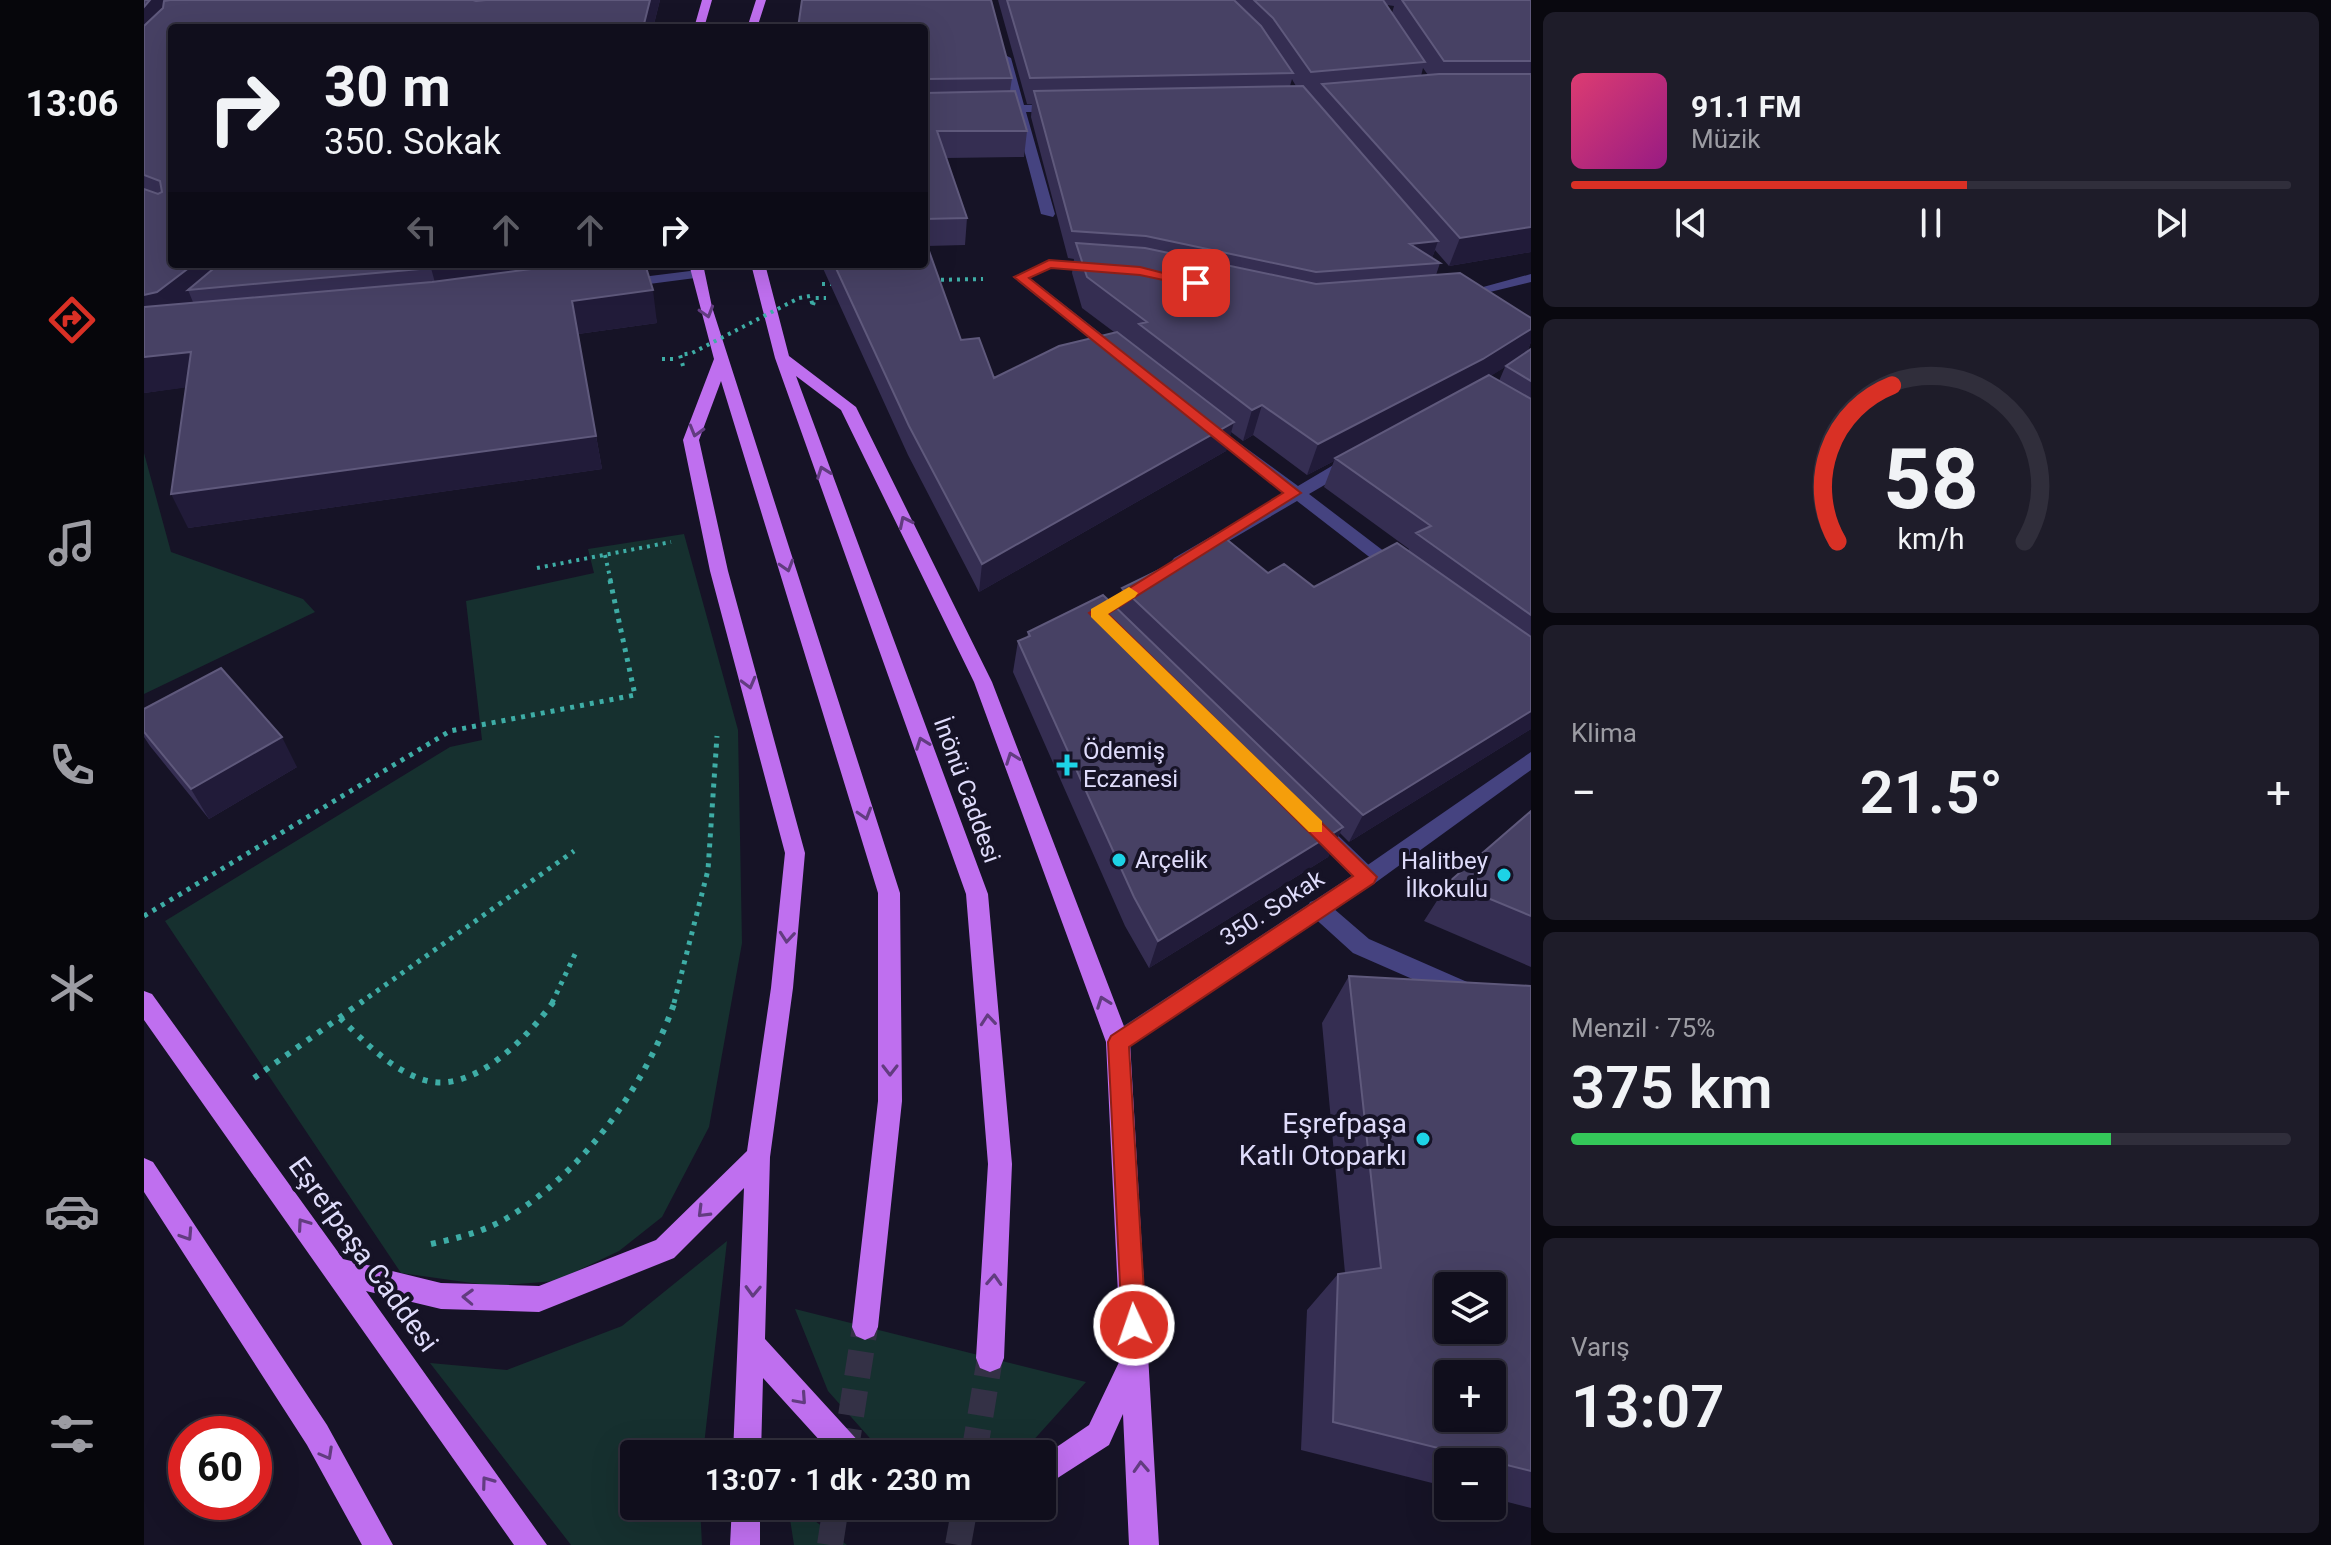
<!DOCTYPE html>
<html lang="tr">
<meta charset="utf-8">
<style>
:root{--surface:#100e1c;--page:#1e1c29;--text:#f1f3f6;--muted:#9c9ca3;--line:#302e3b;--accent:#d93025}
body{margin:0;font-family:Roboto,sans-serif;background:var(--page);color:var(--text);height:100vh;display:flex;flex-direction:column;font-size:30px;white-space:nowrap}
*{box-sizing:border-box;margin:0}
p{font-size:26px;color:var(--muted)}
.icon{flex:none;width:44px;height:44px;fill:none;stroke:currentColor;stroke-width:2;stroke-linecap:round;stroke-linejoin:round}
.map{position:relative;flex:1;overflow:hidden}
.panel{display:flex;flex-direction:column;gap:12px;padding:12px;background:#09080f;width:800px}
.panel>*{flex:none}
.top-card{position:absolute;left:24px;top:24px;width:760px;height:244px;border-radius:8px;box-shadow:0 8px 32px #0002,0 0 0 2px var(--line);background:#100e1c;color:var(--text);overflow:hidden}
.tools{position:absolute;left:1290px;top:1272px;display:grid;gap:16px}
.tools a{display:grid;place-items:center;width:72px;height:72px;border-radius:8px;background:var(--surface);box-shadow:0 8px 32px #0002,0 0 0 2px var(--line);font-size:40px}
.speed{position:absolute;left:24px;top:1416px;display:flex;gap:16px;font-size:40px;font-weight:700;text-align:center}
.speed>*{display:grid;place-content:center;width:104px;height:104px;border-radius:50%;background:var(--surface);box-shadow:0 8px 32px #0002,0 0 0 2px var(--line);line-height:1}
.speed .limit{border:12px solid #d22;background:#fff;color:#111}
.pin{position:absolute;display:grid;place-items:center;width:68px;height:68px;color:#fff;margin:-34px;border-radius:16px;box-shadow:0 4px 12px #0006}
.me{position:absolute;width:88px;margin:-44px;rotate:357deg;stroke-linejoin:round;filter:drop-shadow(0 0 6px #0008)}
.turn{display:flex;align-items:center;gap:28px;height:168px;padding:0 24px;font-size:36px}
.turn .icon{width:104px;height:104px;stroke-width:2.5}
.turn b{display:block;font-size:56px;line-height:68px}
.lanes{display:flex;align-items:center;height:76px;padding:0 24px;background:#0003;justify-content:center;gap:40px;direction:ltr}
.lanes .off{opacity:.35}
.big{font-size:60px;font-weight:600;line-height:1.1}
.panel .card{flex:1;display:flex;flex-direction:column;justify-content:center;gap:12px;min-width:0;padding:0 28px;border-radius:12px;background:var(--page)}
.panel .dial{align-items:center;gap:0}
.dial svg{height:208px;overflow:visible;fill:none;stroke:var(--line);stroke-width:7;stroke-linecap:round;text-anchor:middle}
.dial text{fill:var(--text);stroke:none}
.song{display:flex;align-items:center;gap:24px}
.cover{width:96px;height:96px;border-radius:12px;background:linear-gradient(135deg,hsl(340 70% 55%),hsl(310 70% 35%))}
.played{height:8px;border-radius:4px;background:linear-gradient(90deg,var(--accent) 55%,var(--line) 55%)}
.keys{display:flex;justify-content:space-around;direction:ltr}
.heat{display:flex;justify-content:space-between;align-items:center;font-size:44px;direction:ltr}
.charge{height:12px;border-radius:6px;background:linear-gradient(90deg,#34c759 75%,var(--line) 0)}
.trip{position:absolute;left:476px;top:1440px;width:436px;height:80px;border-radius:8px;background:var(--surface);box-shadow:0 8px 32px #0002,0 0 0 2px var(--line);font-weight:600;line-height:80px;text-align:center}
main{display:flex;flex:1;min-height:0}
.tabs{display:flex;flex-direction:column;width:144px;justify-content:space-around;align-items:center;background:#06060b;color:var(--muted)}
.tabs .icon{width:56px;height:56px}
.tabs .selected{color:var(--accent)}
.tabs b{font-size:36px;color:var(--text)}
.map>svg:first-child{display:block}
.green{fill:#16302f}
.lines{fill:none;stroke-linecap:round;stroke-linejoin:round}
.primary-tunnel{stroke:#343146;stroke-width:26;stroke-dasharray:26 13;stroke-linecap:butt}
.path-far2{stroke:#3eada6;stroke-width:4;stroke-dasharray:3 5;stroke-linecap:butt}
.path-far1{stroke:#3eada6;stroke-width:5;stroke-dasharray:4 6;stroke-linecap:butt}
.path{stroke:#3eada6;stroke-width:6;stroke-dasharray:5 8;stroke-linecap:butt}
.pedestrian{fill:#454380;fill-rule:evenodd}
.minor{fill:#454380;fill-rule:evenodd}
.tertiary{fill:#454380;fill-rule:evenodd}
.primary{fill:#bf6fef;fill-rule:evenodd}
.path-bridge{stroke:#3eada6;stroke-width:4;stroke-dasharray:3 5;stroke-linecap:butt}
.wall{fill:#352e52;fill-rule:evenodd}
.shaded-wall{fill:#211b39}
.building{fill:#474164;stroke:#5f597c;stroke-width:2;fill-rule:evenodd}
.oneway{stroke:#623c80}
.route{fill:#d93025;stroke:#8d1f18;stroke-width:2}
.slow{fill:#f59e0b}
.poi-dot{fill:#1dd3e6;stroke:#161326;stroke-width:3}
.labels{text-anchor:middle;stroke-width:8;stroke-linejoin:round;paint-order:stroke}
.poi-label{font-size:24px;fill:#dfdcfb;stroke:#161326;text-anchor:start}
.street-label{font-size:24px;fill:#dfdcfb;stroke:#161326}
.near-poi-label{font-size:28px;fill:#dfdcfb;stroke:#161326;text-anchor:end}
.near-street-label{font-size:28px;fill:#dfdcfb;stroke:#161326}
</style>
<main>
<nav class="tabs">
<b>13:06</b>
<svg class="icon selected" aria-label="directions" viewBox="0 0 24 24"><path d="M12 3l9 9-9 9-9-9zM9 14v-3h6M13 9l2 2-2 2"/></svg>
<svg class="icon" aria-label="music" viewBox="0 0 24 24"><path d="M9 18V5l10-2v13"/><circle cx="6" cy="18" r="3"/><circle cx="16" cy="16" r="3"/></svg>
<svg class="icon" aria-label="phone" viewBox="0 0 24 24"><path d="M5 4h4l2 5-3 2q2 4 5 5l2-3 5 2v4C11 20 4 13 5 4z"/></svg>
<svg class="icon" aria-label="climate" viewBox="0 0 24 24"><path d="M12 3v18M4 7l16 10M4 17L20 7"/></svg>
<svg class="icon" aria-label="car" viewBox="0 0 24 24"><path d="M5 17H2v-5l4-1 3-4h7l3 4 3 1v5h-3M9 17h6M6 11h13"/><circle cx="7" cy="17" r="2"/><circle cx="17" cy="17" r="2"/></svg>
<svg class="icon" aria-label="filters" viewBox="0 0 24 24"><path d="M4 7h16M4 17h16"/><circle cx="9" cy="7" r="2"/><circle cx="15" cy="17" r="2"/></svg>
</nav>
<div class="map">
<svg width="1387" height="1545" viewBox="0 0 1387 1545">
<rect width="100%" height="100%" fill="#161326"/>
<!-- green -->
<path class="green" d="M0,453L27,552L159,599L171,612L0,694Z
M540,534L594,730L598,943L565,1127L518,1217L475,1251L412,1281L349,1286L257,1273L21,921L306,747L338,740L322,601L450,573L444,549Z
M583,1241L559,1454H490V1506H556L558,1545H427L286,1363L363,1370L478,1326Z
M651,1309L942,1382L877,1454H740L684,1391Z
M644,1506H651L703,1545H650Z"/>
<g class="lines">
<!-- primary-tunnel -->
<path class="primary-tunnel" d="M701,1454L721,1327
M830,1454L846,1358
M686,1545L692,1506
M814,1545L821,1506"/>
<!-- path-far2 -->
<path class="path-far2" d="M789,280L839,279
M678,284H691
M669,305L671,298H682
M518,359H533
M461,555L467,582
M393,568L527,542"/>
<!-- path-far1 -->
<path class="path-far1" d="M0,916L306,731L491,695L466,580
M216,1003L430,851
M408,1003L433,950
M530,1003L564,870L573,736"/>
<!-- path -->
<path class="path" d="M196,1018C220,1041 247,1070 280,1080C329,1095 384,1037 410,1001
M110,1078L219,1001
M287,1244C314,1238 339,1232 363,1218C440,1172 502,1085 531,1001"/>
<!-- pedestrian -->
<path class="pedestrian" d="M554,270L561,274L559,277L482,287L475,283L482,279Z"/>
<!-- minor -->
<path class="minor" d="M861,55L867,58L880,105L916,104L922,108L916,112H882L911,214L909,217L897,214L870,112L852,113L846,109L852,105H868L855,58Z
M905,260L958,265V271L953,272L907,268L886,278L979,351V357H969L869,277Z
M1387,274V282L1317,299L1310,295Z
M1065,421L1154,486L1203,457H1215V465L1165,494L1258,565L1261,569L1258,573H1246L1153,501L1042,566H1030L1027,562L1030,558L1142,493L1059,429L1057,426Z
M1172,819L1179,821L1231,871L1234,877L1231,883L1223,886L1215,883L1165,833L1162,827L1165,821Z
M1174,899L1182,902L1225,939L1330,985L1333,992L1330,999L1322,1002L1314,999L1209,953L1166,914L1163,908L1166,902Z"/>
<!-- tertiary -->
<path class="tertiary" d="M1387,752V770L1231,883L982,1049L974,1053L966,1049L962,1042L966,1035L1215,871Z"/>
<!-- primary -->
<path class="primary" d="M558,0H568L560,28H550Z
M612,0H622L613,28H603Z
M545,264H559L568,307L756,893L758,1101L734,1327L730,1336L721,1340L712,1336L708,1327L734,1101V893L577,381L555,440L584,571L661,853L649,988L626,1157L621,1339L717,1444L721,1454H688L619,1378L617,1454H589L600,1188L530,1258L395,1312L297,1309L222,1291L403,1545H370L0,1020V991L8,994L199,1259L297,1283L395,1286L512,1240L603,1151L627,988L641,853L566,571L539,440L570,359Z
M607,264H621L645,356L712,407L848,682L986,1042L1015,1545H985L979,1414L965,1445L898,1488V1457L945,1425L977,1358L962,1042L830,682L697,410L652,376L844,894L868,1164L860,1358L856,1368L846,1372L836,1368L832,1358L844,1164L822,894L631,358Z
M0,1158L9,1162L183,1425L249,1545H218L163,1445L0,1192Z
M588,1506H616V1545H586Z"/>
<!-- path-bridge -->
<path class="path-bridge" d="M539,366L536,355L548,353L655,298L666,296L669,306"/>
</g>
<!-- wall -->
<path class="wall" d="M0,0H516L509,28H28V264H501L513,323L434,334L458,469L44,528L42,387L0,393Z
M854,0H1387V252L1305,266L1291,250L1288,258L1296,263L1292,275L1387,318V342L1383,352L1387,349V729L1205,842L1196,833L1184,857L1005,968L981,926L869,672L874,641L883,638L884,632L974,609L978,588L1124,573L1170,587L1264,551L1265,549L1180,487L1190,461L1163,475L1109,435L1099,441L1087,432L1082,451L835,592L764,455L677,264H780V28L868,78L866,91L883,131L880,157L802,158L823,218L821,245L783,246L817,340L850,378L970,332L938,308L928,273L930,259L924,258L887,117L888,104H883ZM1243,5L1250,6L1248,13ZM1279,68L1284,75L1277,76ZM1148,79L1149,81L1152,86H1146ZM1361,367L1355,381L1346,376Z
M0,709L153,767L65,819L6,746L0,737Z
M1387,811V967L1280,921L1305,882Z
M1205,976L1387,986V1508L1348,1498V1462H1304V1487L1157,1450L1163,1310L1194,1274L1201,1273L1178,1023Z"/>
<!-- shaded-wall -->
<path class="shaded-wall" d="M6,0H43L0,49V7Z
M506,0H516L509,28H499Z
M1387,227V252L1305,266L1316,238Z
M1294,241L1286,264L1266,244Z
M50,264H104L44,290L51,307L0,330V295Z
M318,264H498L296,301L287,268Z
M509,290L513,323L434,334L428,301Z
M1387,329V342L1382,354L1326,389L1191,458L1190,461L1163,475L1174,444Z
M47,352L61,385L0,393V357Z
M1118,405L1109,435L1099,441L1108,410Z
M1090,422L1082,451L835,592L838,564Z
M452,436L458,469L44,528L27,494Z
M1387,711V729L1205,842L1219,815Z
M138,737L153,767L65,819L47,789Z
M1199,827L1184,857L1005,968L1014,941Z"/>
<!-- building -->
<path class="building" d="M0,0H6L0,7Z
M26,0H329L332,1L342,0H506L499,28H28V264H50L13,292L0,295V189L14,194L18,192L16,181L0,175V26L19,8L20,1Z
M658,0H847L868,78L781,79L780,80V28H654Z
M863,0H1090L1117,26L1149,73L886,78Z
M1110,0H1239L1281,62L1167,72L1129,18Z
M1258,0H1387V61H1300Z
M1295,74H1387V227L1316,238L1178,84Z
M1159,86L1294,241L1266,244L1296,263L1172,272L1002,236L928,231L890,91Z
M780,88L781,93L871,91L883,131H793L823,218L780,219Z
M780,237L817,340L835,338L850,378L915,346L973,332L1090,422L838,564L765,426L690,264H780Z
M932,243L1001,248L1172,284L1316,273L1387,318V329L1339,359L1174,444L1118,405L1108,410L995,324L1003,322L943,277Z
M75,264H318L287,268L44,290Z
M426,264H501L509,290L428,301L452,436L27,494L47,352L0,357V307L288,282Z
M1387,349V381L1362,366Z
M1345,375L1387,399V615L1272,533L1287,526L1191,458Z
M1081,538L1124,573L1140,564L1170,587L1253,543L1387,637V711L1219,815L978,588Z
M959,595L1199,827L1014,941L990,897L874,641L886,636L884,632Z
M77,668L138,737L47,789L0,732V709Z
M1387,811V916L1305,882Z
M1205,976L1387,986V1471L1189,1422L1194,1274L1237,1268ZM1304,1286H1348V1330H1304ZM1304,1374H1348V1418H1304Z"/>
<!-- one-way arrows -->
<defs><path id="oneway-chevron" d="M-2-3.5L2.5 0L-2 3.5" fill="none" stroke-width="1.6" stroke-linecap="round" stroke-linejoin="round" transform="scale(2)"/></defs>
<g class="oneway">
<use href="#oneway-chevron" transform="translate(563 312) rotate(73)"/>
<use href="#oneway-chevron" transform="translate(552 431) rotate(106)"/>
<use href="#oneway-chevron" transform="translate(679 472) rotate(-110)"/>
<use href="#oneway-chevron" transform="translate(761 522) rotate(-116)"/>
<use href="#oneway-chevron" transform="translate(643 566) rotate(73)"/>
<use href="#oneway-chevron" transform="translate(605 683) rotate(75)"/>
<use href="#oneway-chevron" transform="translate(778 743) rotate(-110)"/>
<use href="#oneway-chevron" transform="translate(868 758) rotate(-110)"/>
<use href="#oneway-chevron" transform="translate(721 814) rotate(73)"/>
<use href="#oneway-chevron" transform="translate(643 937) rotate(95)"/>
<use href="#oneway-chevron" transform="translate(959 1002) rotate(-110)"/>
<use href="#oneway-chevron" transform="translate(844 1020) rotate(-95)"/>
<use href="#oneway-chevron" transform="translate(746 1070) rotate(90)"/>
<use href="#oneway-chevron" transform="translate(559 1212) rotate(135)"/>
<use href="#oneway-chevron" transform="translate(159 1224) rotate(-125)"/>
<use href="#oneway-chevron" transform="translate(43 1235) rotate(57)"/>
<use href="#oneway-chevron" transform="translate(850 1280) rotate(-87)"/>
<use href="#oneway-chevron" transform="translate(609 1291) rotate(92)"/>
<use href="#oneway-chevron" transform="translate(324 1297) rotate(-178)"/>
<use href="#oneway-chevron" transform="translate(657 1399) rotate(48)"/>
<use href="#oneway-chevron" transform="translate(183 1454) rotate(61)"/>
<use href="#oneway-chevron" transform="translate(997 1467) rotate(-93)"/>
<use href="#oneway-chevron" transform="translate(343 1482) rotate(-126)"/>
</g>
<!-- route -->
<path class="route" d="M905,260L996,267L1058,283L1052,287L996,275L907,268L885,278L1157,493L964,614L1233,877L1230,883L985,1047L1002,1325L999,1334L990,1338L981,1334L978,1325L964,1042L967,1036L1209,876L945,613L1139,493L870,277Z"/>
<!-- slow -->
<path class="slow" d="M985,587L994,593L991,597L964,614L1178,821V832H1165L947,617V609Z"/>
<!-- markers -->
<g class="poi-dot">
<path d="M919 753h8v8h8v8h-8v8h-8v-8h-8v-8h8z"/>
<circle cx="975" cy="860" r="8"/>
<circle cx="1360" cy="875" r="8"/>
<circle cx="1279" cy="1139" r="8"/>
</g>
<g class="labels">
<!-- poi labels -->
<g class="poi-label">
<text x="939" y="759">Ödemiş<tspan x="939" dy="28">Eczanesi</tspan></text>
<text x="991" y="868">Arçelik</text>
<text x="1344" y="869" text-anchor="end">Halitbey<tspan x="1344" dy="28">İlkokulu</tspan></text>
</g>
<!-- street labels -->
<g class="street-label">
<text transform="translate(823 790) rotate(70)" y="8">İnönü Caddesi</text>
<text transform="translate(1128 908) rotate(-33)" y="8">350. Sokak</text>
</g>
<!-- near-poi labels -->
<g class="near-poi-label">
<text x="1263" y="1133">Eşrefpaşa<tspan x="1263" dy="32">Katlı Otoparkı</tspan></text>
</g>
<!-- near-street labels -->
<g class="near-street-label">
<text transform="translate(220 1254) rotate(54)" y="10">Eşrefpaşa Caddesi</text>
</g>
</g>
</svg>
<div class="tools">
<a><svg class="icon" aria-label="layers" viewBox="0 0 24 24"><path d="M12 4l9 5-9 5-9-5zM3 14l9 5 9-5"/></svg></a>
<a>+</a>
<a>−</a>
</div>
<div class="speed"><div class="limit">60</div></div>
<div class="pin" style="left:1052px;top:283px;background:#d93025"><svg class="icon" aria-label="arrive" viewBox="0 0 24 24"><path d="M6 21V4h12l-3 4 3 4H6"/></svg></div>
<svg class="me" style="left:990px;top:1325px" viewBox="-20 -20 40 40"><circle r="17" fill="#d93025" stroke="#fff" stroke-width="3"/><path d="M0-11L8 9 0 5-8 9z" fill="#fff"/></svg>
<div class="trip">13:07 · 1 dk · 230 m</div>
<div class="top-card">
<div class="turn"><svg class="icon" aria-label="right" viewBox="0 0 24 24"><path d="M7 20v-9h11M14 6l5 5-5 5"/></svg><div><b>30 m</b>350. Sokak</div></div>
<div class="lanes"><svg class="icon off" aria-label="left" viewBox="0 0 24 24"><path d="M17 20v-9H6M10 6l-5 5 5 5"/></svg><svg class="icon off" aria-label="ahead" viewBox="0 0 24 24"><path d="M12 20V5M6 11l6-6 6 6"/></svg><svg class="icon off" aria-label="ahead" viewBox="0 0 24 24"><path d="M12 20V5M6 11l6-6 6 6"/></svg><svg class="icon" aria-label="right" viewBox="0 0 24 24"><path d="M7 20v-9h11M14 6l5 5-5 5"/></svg></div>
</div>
</div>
<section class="panel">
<div class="card">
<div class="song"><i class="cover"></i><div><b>91.1 FM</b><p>Müzik</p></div></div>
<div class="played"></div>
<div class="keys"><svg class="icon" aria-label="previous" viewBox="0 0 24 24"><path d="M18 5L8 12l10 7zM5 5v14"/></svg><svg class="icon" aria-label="pause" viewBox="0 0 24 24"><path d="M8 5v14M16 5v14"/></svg><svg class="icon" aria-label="next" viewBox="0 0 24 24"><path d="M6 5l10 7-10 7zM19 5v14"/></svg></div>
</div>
<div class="card dial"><svg viewBox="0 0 100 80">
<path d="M14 69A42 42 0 1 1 86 69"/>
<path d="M14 69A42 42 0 0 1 35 9" stroke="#d93025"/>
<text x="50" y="56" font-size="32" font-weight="700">58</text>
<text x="50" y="72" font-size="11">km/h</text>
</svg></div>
<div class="card"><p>Klima</p>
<div class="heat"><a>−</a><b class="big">21.5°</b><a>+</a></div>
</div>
<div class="card"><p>Menzil · 75%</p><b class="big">375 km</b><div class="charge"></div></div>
<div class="card"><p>Varış</p><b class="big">13:07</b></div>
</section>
</main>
